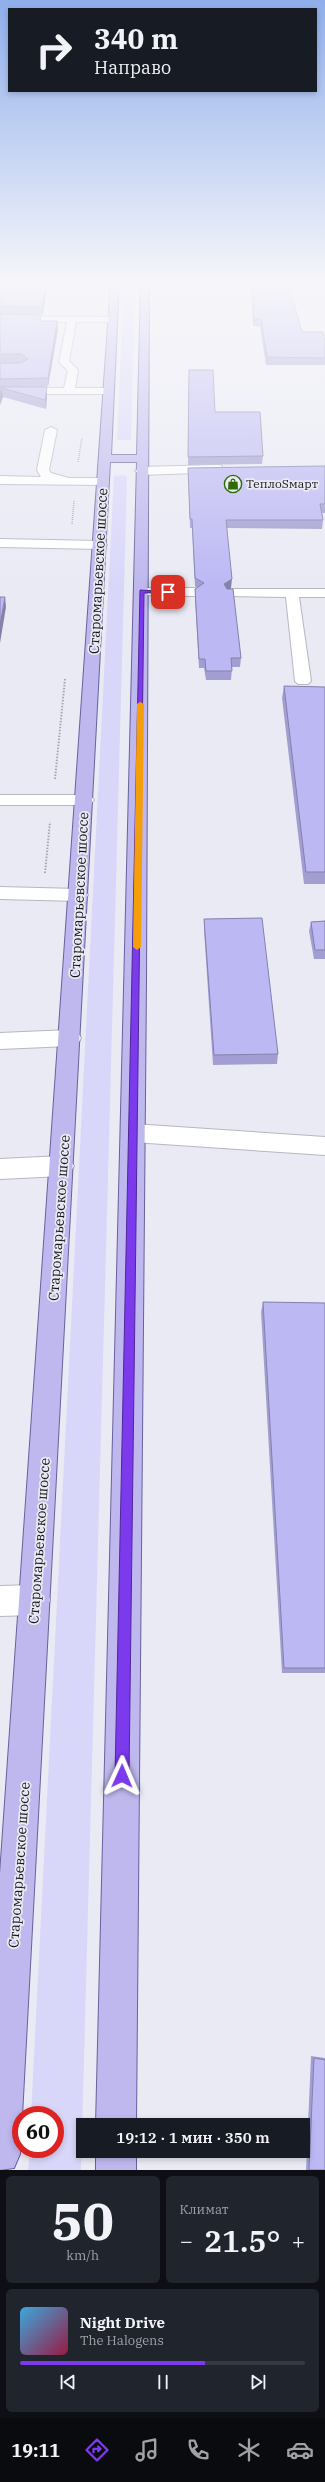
<!DOCTYPE html>
<html lang="ru">
<meta charset="utf-8">
<style>
:root{--surface:#171b24;--page:#20242c;--text:#f1f3f6;--muted:#9ea1a6;--line:#363941;--accent:#7c3aed}
body{margin:0;font-family:"IBM Plex Serif",serif;background:var(--page);color:var(--text);height:100vh;display:flex;flex-direction:column;font-size:15px;white-space:nowrap}
*{box-sizing:border-box;margin:0}
p{font-size:13px;color:var(--muted)}
.icon{flex:none;width:22px;height:22px;fill:none;stroke:currentColor;stroke-width:2;stroke-linecap:round;stroke-linejoin:round}
.map{position:relative;height:2170px;overflow:hidden}
.details{display:flex;flex-direction:column;gap:6px;padding:6px;background:#0d0f14;flex:1}
.details>*{flex:none}
.guide{position:absolute;left:8px;top:8px;width:309px;height:84px;border-radius:0px;box-shadow:0 2px 6px #0003;background:#171b24;color:var(--text);overflow:hidden}
.speed{position:absolute;left:12px;top:2106px;display:flex;gap:8px;font-size:20px;font-weight:700;text-align:center}
.speed>*{display:grid;place-content:center;width:52px;height:52px;border-radius:50%;background:var(--surface);box-shadow:0 2px 6px #0003;line-height:1}
.speed .limit{border:6px solid #d22;background:#fff;color:#111}
.pin{position:absolute;display:grid;place-items:center;width:34px;height:34px;color:#fff;margin:-17px;border-radius:8px;box-shadow:0 2px 6px #0006}
.me{position:absolute;width:44px;margin:-22px;rotate:1deg;stroke-linejoin:round;filter:drop-shadow(0 0 3px #0008)}
.turn{display:flex;align-items:center;gap:14px;height:84px;padding:0 20px;font-size:18px}
.turn .icon{width:52px;height:52px;stroke-width:2.5}
.turn b{display:block;font-size:28px;line-height:34px}
.big{font-size:30px;font-weight:600;line-height:1.1}
.details .tile{flex:1;display:flex;flex-direction:column;justify-content:center;gap:6px;min-width:0;padding:0 14px;border-radius:6px;background:var(--page)}
.details .dial{align-items:center;gap:0}
.dial b{font-size:52px;line-height:1}
.song{display:flex;align-items:center;gap:12px}
.cover{width:48px;height:48px;border-radius:6px;background:linear-gradient(135deg,hsl(200 70% 55%),hsl(340 70% 35%))}
.played{height:4px;border-radius:2px;background:linear-gradient(90deg,var(--accent) 65%,var(--line) 65%)}
.keys{display:flex;justify-content:space-around;direction:ltr}
.heat{display:flex;justify-content:space-between;align-items:center;font-size:22px;direction:ltr}
.details .tiles{flex:1;display:grid;gap:6px;grid-template-columns:1fr 1fr}
.tile:last-child{grid-column:span 2}
.trip{position:absolute;left:76px;top:2118px;width:234px;height:40px;border-radius:0px;background:var(--surface);box-shadow:0 2px 6px #0003;font-weight:600;line-height:40px;text-align:center}
.tabs{display:flex;height:64px;justify-content:space-around;align-items:center;background:#090b0e;color:var(--muted)}
.tabs .icon{width:28px;height:28px}
.tabs .on{color:var(--accent)}
.tabs b{font-size:18px;color:var(--text)}
.map>svg:first-child{display:block}
.green{fill:#d9d7f9}
.lines{fill:none;stroke-linecap:round;stroke-linejoin:round}
.minor-casing{stroke:#b7b7c1;stroke-width:2}
.major-casing{stroke:#67619d;stroke-width:2}
.path-far1{stroke:#a6a6af;stroke-width:1.5;stroke-dasharray:1 1;stroke-linecap:butt}
.path{stroke:#a6a6af;stroke-width:2;stroke-dasharray:1.5 1.5;stroke-linecap:butt}
.minor{fill:#fff;fill-rule:evenodd}
.major{fill:#beb8ee;fill-rule:evenodd}
.wall{fill:#a29ed2}
.shaded-wall{fill:#8481ab}
.building{fill:#bcb8f4;stroke:#8481ab}
.route{fill:#7c3aed;stroke:#51269a}
.slow{fill:#f59e0b}
.labels{text-anchor:middle;stroke-width:3.5;stroke-linejoin:round;paint-order:stroke}
.far-poi-label{font-size:12px;fill:#18181c;stroke:#eaeaf5;text-anchor:start}
.street-label{font-size:14px;fill:#18181c;stroke:#eaeaf5}
</style>
<div class="map">
<svg width="325" height="2170" viewBox="0 0 325 2170">
<rect width="100%" height="100%" fill="#eaeaf5"/>
<!-- green -->
<path class="green" d="M124,282H135L131,440H117Z
M124,475L127,477L81,2170H28L30,2149H55V2115H31L114,476Z"/>
<g class="lines">
<defs>
<path id="minor" d="M142,282H325V286L145,287L141,284Z
M0,316L116,317L118,319L113,322H76L69,361L78,370L75,388H109L114,391L109,394H0V388H64L68,371L59,362L67,322H0Z
M51,427L57,430L49,470L51,473L69,478H103L107,479L109,482L107,485L0,484V476L41,477L37,470L45,430Z
M218,465L222,466V472L141,475L135,471L141,467Z
M0,539L100,541L107,545L100,549L0,547Z
M142,588H195L202,592L195,596L137,595L135,592L137,589Z
M232,589H325V597H299L311,681L308,684H298L295,681L286,597L227,596L225,593Z
M0,795H85L91,796L94,800L91,804L85,805H0Z
M0,887L79,889L86,891L88,895L86,899L79,901L0,899Z
M70,1030L78,1032L81,1038L78,1044L70,1046L0,1049V1033Z
M133,1124L325,1137V1155L133,1142L125,1139L122,1133L125,1127Z
M62,1156L70,1159L74,1166L70,1173L62,1176L0,1179V1159Z
M35,1585L46,1589L50,1600L46,1611L35,1615L0,1616V1586Z"/>
<path id="major" d="M111,282H119L111,455H137L141,282H149L146,982L136,2125H96L137,462H110L20,2154L14,2168L0,2170V1874Z
M96,2151H136V2170H96Z"/>
</defs>
<!-- minor casing -->
<use href="#minor" class="minor-casing"/>
<!-- major casing -->
<use href="#major" class="major-casing"/>
<!-- path-far1 -->
<path class="path-far1" d="M78,462L82,438
M72,524L74,501"/>
<!-- path -->
<path class="path" d="M55,779L65,679
M45,873L50,822"/>
<!-- minor -->
<use href="#minor" class="minor"/>
<!-- major -->
<use href="#major" class="major"/>
</g>
<!-- wall -->
<path class="wall" d="M0,282H48L43,315H22H41V321H57L58,329L48,386L42,387L47,396L46,409L3,397L0,405Z
M251,282L302,332L325,342V365H266L260,326H253L251,288Z
M189,370L215,412L263,456L262,464L188,465Z
M325,466V513H322L323,520L322,529L227,528L231,588L230,589L241,658L240,667H232L231,680H206L204,668H199L195,597V589L197,588L195,586L192,528H190L188,468Z
M284,686L325,687V884H304L282,698Z
M204,919L278,1054L277,1064L213,1065L204,930Z
M325,921V959H314L309,931L311,922Z
M263,1302L325,1303V1673H282L261,1312Z
M311,2056L325,2058V2170H306Z"/>
<!-- shaded-wall -->
<path class="shaded-wall" d="M47,282H48L43,315L42,307Z
M57,321L58,329L48,386V378Z
M47,387V396L46,409L45,400Z
M2,388L3,397L0,405V394Z
M232,579L231,588L224,593V584Z
M5,597L6,607L0,643V625Z"/>
<!-- building -->
<path class="building" d="M0,282H47L42,307L0,306Z
M251,282H288L302,332H323L325,342V358L267,357L261,319H254Z
M0,314L41,315L40,321H57L48,378L0,379V363H21L28,359L21,354H0Z
M189,370H213L215,412H260L263,456L188,457Z
M0,387H47L45,400L2,388L0,394Z
M325,466V504H320L323,520H226L232,579L224,584L227,589H233L241,658H231L232,671H206L205,659H199L195,589L204,583L195,578L192,519H190L188,468Z
M0,597H5L0,625Z
M284,686L325,687V872H306Z
M262,918L278,1054L214,1055L204,919Z
M325,921V950H315L311,922Z
M263,1302L325,1303V1668H284Z
M314,2058L325,2060V2170H309Z"/>
<!-- sky -->
<linearGradient id="sky" x2="0" y2="1"><stop stop-color="#8faeeb"/><stop offset="0.48" stop-color="#f6f6fa"/><stop offset="1" stop-color="#f6f6fa" stop-opacity="0"/></linearGradient>
<rect width="325" height="586" fill="url(#sky)"/>
<!-- route -->
<path class="route" d="M140,590L171,592L144,593L129,1776L127,1781L122,1783L117,1781L115,1776Z"/>
<!-- slow -->
<path class="slow" d="M140,702L144,704L141,947L137,950L133,947L137,704Z"/>
<!-- icons -->
<defs>
<symbol id="shop-ring" viewBox="-11 -11 22 22"><circle r="9.5" fill="#eaeaf5" stroke="#2d6c00" stroke-width="1.5"/><path d="M-5-2.5h2.3a2.7 3.5 0 0 1 5.4 0H5L5.5 6h-11ZM-1.5-2.5h3a1.5 2.3 0 0 0-3 0Z" fill="#2d6c00"/></symbol>
</defs>
<g fill-rule="evenodd">
<use href="#shop-ring" x="223" y="474" width="20" height="20"/>
</g>
<g class="labels">
<!-- far-poi labels -->
<g class="far-poi-label">
<text x="246" y="488">ТеплоSмарт</text>
</g>
<!-- street labels -->
<g class="street-label">
<text transform="translate(98 571) rotate(-87)" y="5">Старомарьевское шоссе</text>
<text transform="translate(79 895) rotate(-87)" y="5">Старомарьевское шоссе</text>
<text transform="translate(59 1218) rotate(-86)" y="5">Старомарьевское шоссе</text>
<text transform="translate(39 1541) rotate(-86)" y="5">Старомарьевское шоссе</text>
<text transform="translate(19 1865) rotate(-86)" y="5">Старомарьевское шоссе</text>
</g>
</g>
</svg>
<div class="speed"><div class="limit">60</div></div>
<div class="pin" style="left:168px;top:592px;background:#d93025"><svg class="icon" aria-label="arrive" viewBox="0 0 24 24"><path d="M6 21V4h12l-3 4 3 4H6"/></svg></div>
<svg class="me" style="left:122px;top:1776px" viewBox="-20 -20 40 40"><path d="M0-17L14 15 0 8-14 15z" fill="#7c3aed" stroke="#fff" stroke-width="4"/></svg>
<div class="trip">19:12 · 1 мин · 350 m</div>
<div class="guide">
<div class="turn"><svg class="icon" aria-label="right" viewBox="0 0 24 24"><path d="M7 20v-9h11M14 6l5 5-5 5"/></svg><div><b>340 m</b>Направо</div></div>
</div>
</div>
<section class="details">
<div class="tiles">
<div class="tile dial"><b>50</b><p>km/h</p></div>
<div class="tile"><p>Климат</p>
<div class="heat"><a>−</a><b class="big">21.5°</b><a>+</a></div>
</div>
<div class="tile">
<div class="song"><i class="cover"></i><div><b>Night Drive</b><p>The Halogens</p></div></div>
<div class="played"></div>
<div class="keys"><svg class="icon" aria-label="previous" viewBox="0 0 24 24"><path d="M18 5L8 12l10 7zM5 5v14"/></svg><svg class="icon" aria-label="pause" viewBox="0 0 24 24"><path d="M8 5v14M16 5v14"/></svg><svg class="icon" aria-label="next" viewBox="0 0 24 24"><path d="M6 5l10 7-10 7zM19 5v14"/></svg></div>
</div>
</div>
</section>
<nav class="tabs">
<b>19:11</b>
<svg class="icon on" aria-label="directions" viewBox="0 0 24 24"><path d="M12 3l9 9-9 9-9-9zM9 14v-3h6M13 9l2 2-2 2"/></svg>
<svg class="icon" aria-label="music" viewBox="0 0 24 24"><path d="M9 18V5l10-2v13"/><circle cx="6" cy="18" r="3"/><circle cx="16" cy="16" r="3"/></svg>
<svg class="icon" aria-label="phone" viewBox="0 0 24 24"><path d="M5 4h4l2 5-3 2q2 4 5 5l2-3 5 2v4C11 20 4 13 5 4z"/></svg>
<svg class="icon" aria-label="climate" viewBox="0 0 24 24"><path d="M12 3v18M4 7l16 10M4 17L20 7"/></svg>
<svg class="icon" aria-label="car" viewBox="0 0 24 24"><path d="M5 17H2v-5l4-1 3-4h7l3 4 3 1v5h-3M9 17h6M6 11h13"/><circle cx="7" cy="17" r="2"/><circle cx="17" cy="17" r="2"/></svg>
</nav>
